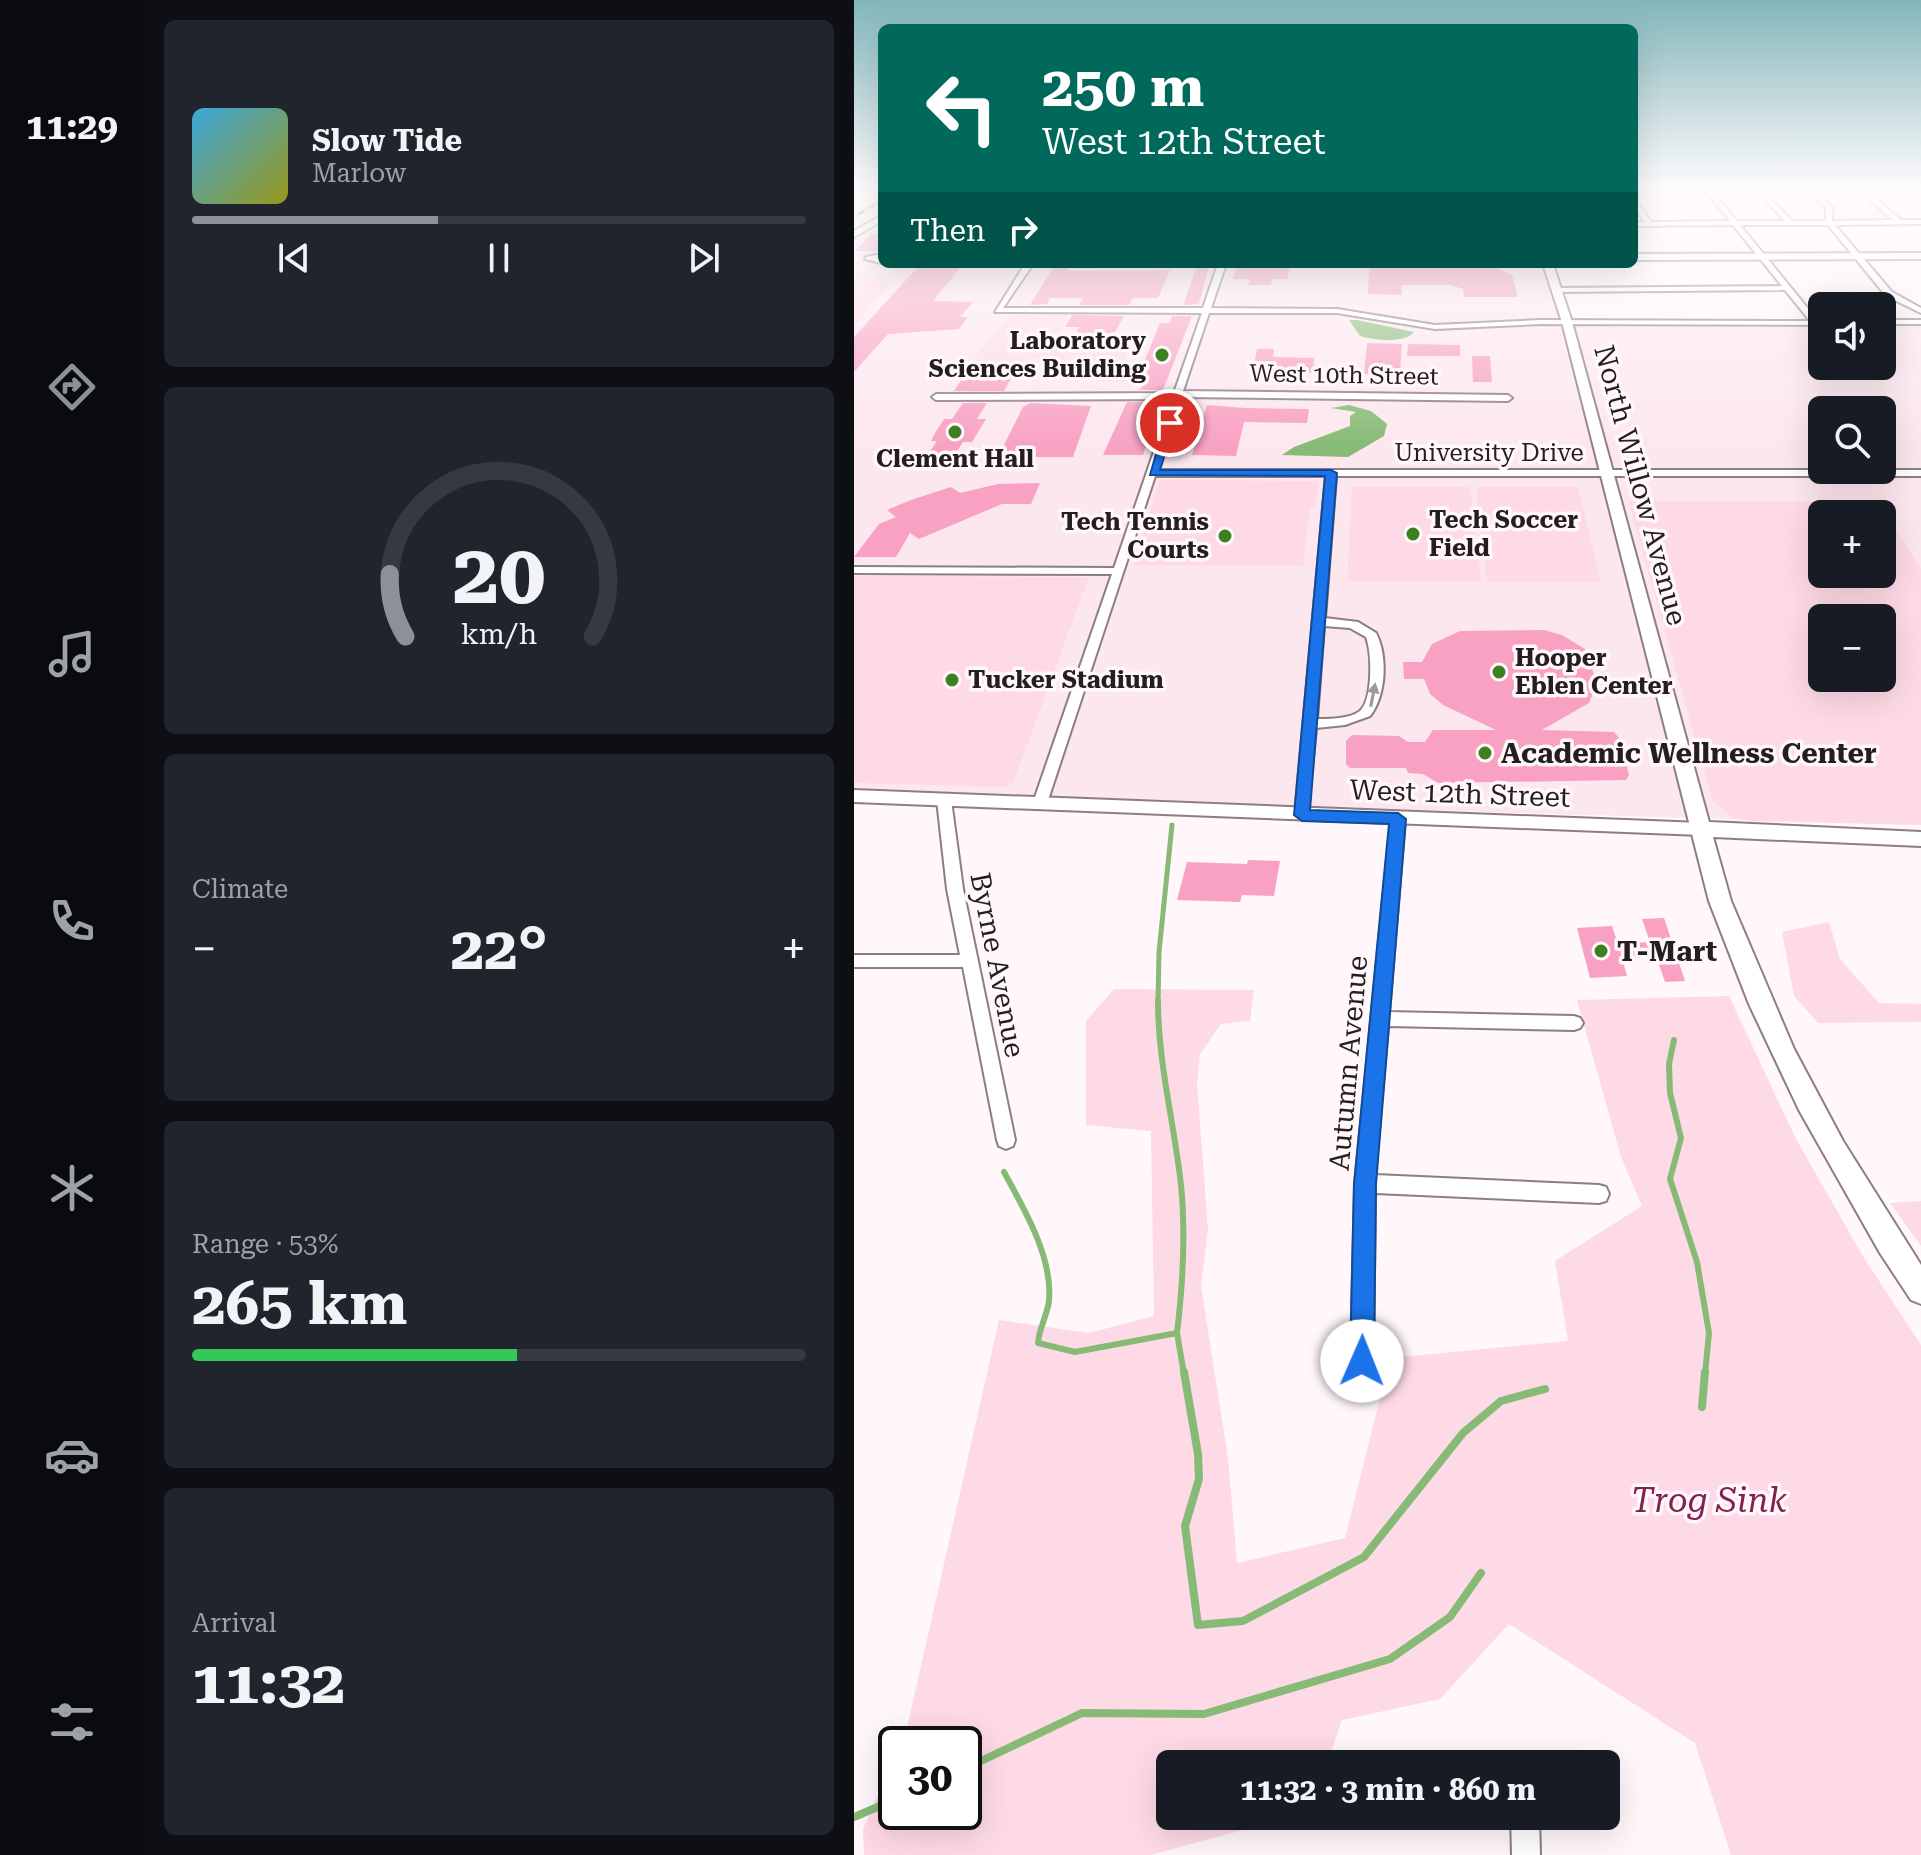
<!DOCTYPE html>
<meta charset="utf-8">
<style>
:root{--surface:#171b24;--page:#20242c;--text:#f1f3f6;--muted:#9ea1a6;--line:#363941;--accent:#8c9099}
body{margin:0;font-family:"Roboto Serif",serif;background:var(--page);color:var(--text);height:100vh;display:flex;flex-direction:column;font-size:30px;white-space:nowrap}
*{box-sizing:border-box;margin:0}
p{font-size:26px;color:var(--muted)}
.icon{flex:none;width:44px;height:44px;fill:none;stroke:currentColor;stroke-width:2;stroke-linecap:round;stroke-linejoin:round}
.map{position:relative;flex:1;overflow:hidden}
.side{display:flex;flex-direction:column;gap:20px;padding:20px;background:#0d0f14;width:710px}
.side>*{flex:none}
.top-card{position:absolute;left:24px;top:24px;width:760px;height:244px;border-radius:12px;box-shadow:0 8px 32px #0002;background:#00695c;color:#fff;overflow:hidden}
.fabs{position:absolute;left:954px;top:292px;display:grid;gap:16px}
.fabs a{display:grid;place-items:center;width:88px;height:88px;border-radius:12px;background:var(--surface);box-shadow:0 8px 32px #0002;font-size:40px}
.speed{position:absolute;left:24px;top:1726px;display:flex;gap:16px;font-size:40px;font-weight:700;text-align:center}
.speed>*{display:grid;place-content:center;width:104px;height:104px;border-radius:50%;background:var(--surface);box-shadow:0 8px 32px #0002;line-height:1}
.speed .limit{border:4px solid #111;border-radius:12px;background:#fff;color:#111}
.pin{position:absolute;display:grid;place-items:center;width:68px;height:68px;color:#fff;margin:-34px;border:4px solid #fff;border-radius:50%;box-shadow:0 2px 8px #0007}
.me{position:absolute;width:88px;margin:-44px;rotate:1deg;stroke-linejoin:round;filter:drop-shadow(0 0 6px #0008)}
.turn{display:flex;align-items:center;gap:28px;height:168px;padding:0 32px;font-size:36px}
.turn .icon{width:104px;height:104px;stroke-width:2.5}
.turn b{display:block;font-size:56px;line-height:68px}
.then{display:flex;align-items:center;height:76px;padding:0 32px;background:#0003;gap:16px;font-size:30px}
.big{font-size:60px;font-weight:700;line-height:1.1}
.side .widget{flex:1;display:flex;flex-direction:column;justify-content:center;gap:12px;min-width:0;padding:0 28px;border-radius:12px;background:var(--page)}
.side .dial{align-items:center;gap:0}
.dial svg{height:208px;overflow:visible;fill:none;stroke:var(--line);stroke-width:7;stroke-linecap:round;text-anchor:middle}
.dial text{fill:var(--text);stroke:none}
.song{display:flex;align-items:center;gap:24px}
.cover{width:96px;height:96px;border-radius:12px;background:linear-gradient(135deg,hsl(200 70% 55%),hsl(60 70% 35%))}
.played{height:8px;border-radius:4px;background:linear-gradient(90deg,var(--accent) 40%,var(--line) 40%)}
.keys{display:flex;justify-content:space-around;direction:ltr}
.heat{display:flex;justify-content:space-between;align-items:center;font-size:44px;direction:ltr}
.charge{height:12px;border-radius:6px;background:linear-gradient(90deg,#34c759 53%,var(--line) 0)}
.trip{position:absolute;left:302px;top:1750px;width:464px;height:80px;border-radius:12px;background:var(--surface);box-shadow:0 8px 32px #0002;font-weight:700;line-height:80px;text-align:center}
main{display:flex;flex:1;min-height:0}
.dock{display:flex;flex-direction:column;width:144px;justify-content:space-around;align-items:center;background:#090b0e;color:var(--muted)}
.dock .icon{width:56px;height:56px}
.dock .selected{color:var(--accent)}
.dock b{font-size:36px;color:var(--text)}
.map>svg:first-child{display:block}
.built{fill:#fde7ef;fill-rule:evenodd}
.green{fill:#fedae6;fill-rule:evenodd}
.water{fill:#86ba75}
.lines{fill:none;stroke-linecap:round;stroke-linejoin:round}
.stream-far2{stroke:#86ba75;stroke-width:5}
.stream-far1{stroke:#86ba75;stroke-width:6}
.stream{stroke:#86ba75;stroke-width:8}
.building{fill:#f8a1c2}
.minor-casing{stroke:#8e7d83;stroke-width:4}
.tertiary-casing{stroke:#8e7d83;stroke-width:4}
.secondary-casing{stroke:#8e7d83;stroke-width:4}
.minor{fill:#fff;fill-rule:evenodd}
.tertiary{fill:#fff;fill-rule:evenodd}
.secondary{fill:#fff;fill-rule:evenodd}
.rail-casing{stroke:#40393b;stroke-width:3}
.rail{stroke:#fff7fa;stroke-width:2;stroke-dasharray:6;stroke-linecap:butt}
.oneway{fill:#9d9a9b}
.route{fill:#1a73e8;stroke:#114b97;stroke-width:2}
.poi-dot{fill:#3d7f21;stroke:#fff7fa;stroke-width:3}
.labels{text-anchor:middle;stroke-width:7;stroke-linejoin:round;paint-order:stroke}
.far-poi-label{font-size:24px;font-weight:bold;fill:#251e20;stroke:#fff7fa;text-anchor:start}
.far-street-label{font-size:24px;fill:#251e20;stroke:#fff7fa}
.street-label{font-size:28px;fill:#251e20;stroke:#fff7fa}
.poi-label{font-size:28px;font-weight:bold;fill:#251e20;stroke:#fff7fa;text-anchor:start}
.near-park-label{font-size:34px;font-style:italic;fill:#822050;stroke:#fff7fa}
</style>
<main>
<nav class="dock">
<b>11:29</b>
<svg class="icon selected" aria-label="directions" viewBox="0 0 24 24"><path d="M12 3l9 9-9 9-9-9zM9 14v-3h6M13 9l2 2-2 2"/></svg>
<svg class="icon" aria-label="music" viewBox="0 0 24 24"><path d="M9 18V5l10-2v13"/><circle cx="6" cy="18" r="3"/><circle cx="16" cy="16" r="3"/></svg>
<svg class="icon" aria-label="phone" viewBox="0 0 24 24"><path d="M5 4h4l2 5-3 2q2 4 5 5l2-3 5 2v4C11 20 4 13 5 4z"/></svg>
<svg class="icon" aria-label="climate" viewBox="0 0 24 24"><path d="M12 3v18M4 7l16 10M4 17L20 7"/></svg>
<svg class="icon" aria-label="car" viewBox="0 0 24 24"><path d="M5 17H2v-5l4-1 3-4h7l3 4 3 1v5h-3M9 17h6M6 11h13"/><circle cx="7" cy="17" r="2"/><circle cx="17" cy="17" r="2"/></svg>
<svg class="icon" aria-label="filters" viewBox="0 0 24 24"><path d="M4 7h16M4 17h16"/><circle cx="9" cy="7" r="2"/><circle cx="15" cy="17" r="2"/></svg>
</nav>
<section class="side">
<div class="widget">
<div class="song"><i class="cover"></i><div><b>Slow Tide</b><p>Marlow</p></div></div>
<div class="played"></div>
<div class="keys"><svg class="icon" aria-label="previous" viewBox="0 0 24 24"><path d="M18 5L8 12l10 7zM5 5v14"/></svg><svg class="icon" aria-label="pause" viewBox="0 0 24 24"><path d="M8 5v14M16 5v14"/></svg><svg class="icon" aria-label="next" viewBox="0 0 24 24"><path d="M6 5l10 7-10 7zM19 5v14"/></svg></div>
</div>
<div class="widget dial"><svg viewBox="0 0 100 80">
<path d="M14 69A42 42 0 1 1 86 69"/>
<path d="M14 69A42 42 0 0 1 8 45" stroke="#8c9099"/>
<text x="50" y="56" font-size="32" font-weight="700">20</text>
<text x="50" y="72" font-size="11">km/h</text>
</svg></div>
<div class="widget"><p>Climate</p>
<div class="heat"><a>−</a><b class="big">22°</b><a>+</a></div>
</div>
<div class="widget"><p>Range · 53%</p><b class="big">265 km</b><div class="charge"></div></div>
<div class="widget"><p>Arrival</p><b class="big">11:32</b></div>
</section>
<div class="map">
<svg width="1067" height="1855" viewBox="0 0 1067 1855">
<rect width="100%" height="100%" fill="#fff7fa"/>
<!-- built -->
<path class="built" d="M28,219V264H690L708,324H968V366H1028V324H1067V825L467,807L0,788V238ZM968,410H1028V470H968ZM968,514H1028V574H968ZM968,618H1028V678H968Z"/>
<!-- green -->
<path class="green" d="M979,207H1024L1040,220L982,221Z
M31,277L39,282L0,326V278Z
M217,311L203,335L281,336L269,363H117L156,313Z
M310,480L464,481L462,506L456,507L449,566L280,565L305,482Z
M498,487H616L627,581H493Z
M622,487H724L747,582H633Z
M774,501L1024,502L1067,569V825L898,821L879,818L859,801ZM968,514H1028V574H968ZM968,618H1028V678H968Z
M0,576L235,577L159,783L150,787L0,783Z
M975,922L986,959L1025,1003L1067,1004V1022L964,1023L940,996L928,932Z
M260,989L400,990L396,1021L367,1024L346,1054L343,1083L354,1230L347,1286L374,1458L383,1563L491,1538L536,1358L714,1341L701,1261L788,1206L767,1157L723,1000L875,996L942,1139L1010,1258L1067,1345V1855H877L841,1743L655,1624L586,1699L488,1720L473,1764H316V1816H441L296,1855H10L9,1829L42,1754V1812H110V1744H47L53,1728L145,1320L235,1333L300,1316L297,1131L232,1125V1021Z
M1067,1201V1246L1036,1203Z"/>
<!-- water -->
<path class="water" d="M495,320H503L560,332C550,344 521,340 506,336Z
M495,405L517,411L533,424L530,436L494,457L428,455L440,447L496,426V416L502,412L477,408Z"/>
<g class="lines">
<!-- stream-far2 -->
<path class="stream-far2" d="M304,1002L305,952L318,825"/>
<!-- stream-far1 -->
<path class="stream-far1" d="M304,1000C304,1063 320,1122 327,1185C332,1235 329,1283 323,1333
M820,1040L815,1064L816,1093L827,1138L816,1179L843,1262L855,1333L851,1374
M150,1172C170,1209 199,1257 195,1301C193,1316 185,1328 184,1343L221,1352L323,1333L330,1374"/>
<!-- stream -->
<path class="stream" d="M330,1372L344,1454L345,1479L331,1526L344,1625L389,1621L510,1557L609,1433L647,1401L691,1389
M848,1407L851,1372
M110,1769L228,1713L350,1714L536,1659L596,1617L627,1573
M0,1817L42,1799"/>
</g>
<!-- building -->
<path class="building" d="M18,234H28V251H1Z
M399,265L436,266L433,279H418L417,285H394L396,279H379L383,266Z
M200,266H216L213,271L316,270L304,298H279L275,305H225L229,298H196L193,304L176,305Z
M343,266H355L345,304L329,305Z
M641,267L658,275L664,297H610L609,289L597,285H547L548,295L514,294L515,268Z
M63,268H106L79,301L119,302L106,317H114L105,329L34,334L0,372V337Z
M218,315L270,316L260,334H222L225,327H211Z
M318,316H338L309,390H285L294,381H247L254,367H288L306,323H316Z
M513,343L548,344L546,374H510Z
M554,344L606,345V356H553Z
M403,349H420L419,357L460,358L459,373L398,375Z
M618,356H636L638,382H619Z
M117,365H165L150,391H100Z
M273,402H304L301,408H305L289,455H249Z
M109,403H133L123,419H132L118,442H109L102,453H75L83,441H77L81,433L90,419H98Z
M177,403L237,406L219,457H144L169,407Z
M353,405L392,408L455,409L453,423L390,422L382,456L338,455Z
M186,483L177,504H148L65,539L56,533L42,557H0L25,524L42,517L33,510L57,500L97,487L106,493L144,484Z
M690,630L708,635L731,649L743,683L735,703L688,730L760,732L766,739L775,775L772,780L584,783L569,774L554,773L552,768H496L492,764V741L498,735L545,736L554,742H571L579,730H642L589,705L576,694L570,679H550L549,662H568L578,644L606,631Z
M394,860L426,861L420,896L388,895L386,902L323,900L333,862L393,864Z
M810,918L831,981L811,982L802,956L768,958L773,976L736,978L723,928L758,926L764,944L796,942L788,919Z"/>
<g class="lines">
<defs>
<path id="minor" d="M780,189H1067V193H1015L1047,220H1067V224L981,225L1038,292L1067,308V313L1032,296L974,225H886L964,321H968V325L686,324L581,329L483,313H355L329,391L654,395L658,398L654,401L328,397L303,470H1067V476H482L471,618L504,622L522,633C534,656 532,696 516,716L491,725L462,728L453,819H443L441,815L472,476H301L193,803L186,808L179,803L258,574L0,573V567L260,568L318,399L82,400L78,397L82,394L320,393L348,313L141,312L171,264H179L149,308H349L364,264H372L357,308L483,309L581,325L686,320L956,321L931,290L700,292L703,288L928,286L879,225L780,226V222H790L780,205V198L797,222L876,221L853,193H780ZM859,193H905L931,221H883ZM911,193H956L972,207V221H938ZM963,193H1007L1039,220L978,221V207ZM470,626L496,628L512,637C518,653 519,699 506,711C495,719 476,719 463,719Z
M1028,320H1067V324H1028Z
M90,795L97,800L109,889L161,1140L159,1146L152,1149L145,1146L143,1140L109,967H0V955H106L93,889L83,800Z
M544,814L551,819L535,1012L720,1016L726,1018L729,1023L726,1028L720,1030L534,1026L521,1175L745,1185L752,1187L755,1194L752,1201L745,1203L521,1193L519,1361L516,1369L508,1372L500,1369L497,1361L501,1184L537,819Z
M657,1816H685L686,1855H658Z"/>
<path id="tertiary" d="M28,215V221L0,237V231Z
M1067,253V259L780,260V254Z
M28,254L31,264L11,259L12,257Z
M0,790L847,823L856,829L847,835L0,802Z"/>
<path id="secondary" d="M689,264H699L718,322L855,822L1067,832V846L859,837L877,901L940,1049L989,1141L1067,1265V1304L1057,1300L1026,1253L945,1110L895,1004L855,901L708,322Z"/>
</defs>
<!-- minor casing -->
<use href="#minor" class="minor-casing"/>
<!-- tertiary casing -->
<use href="#tertiary" class="tertiary-casing"/>
<!-- secondary casing -->
<use href="#secondary" class="secondary-casing"/>
<!-- minor -->
<use href="#minor" class="minor"/>
<!-- tertiary -->
<use href="#tertiary" class="tertiary"/>
<!-- secondary -->
<use href="#secondary" class="secondary"/>
<defs>
<path id="rail" d="M0,217L28,200"/>
</defs>
<!-- rail casing -->
<use href="#rail" class="rail-casing"/>
<!-- rail -->
<use href="#rail" class="rail"/>
</g>
<!-- one-way arrows -->
<defs><path id="oneway-solid" d="M-6-.8H1V-3.2L6.5 0L1 3.2V.8H-6Z" transform="scale(2)"/></defs>
<use class="oneway" href="#oneway-solid" transform="translate(519 695) rotate(-79)"/>
<!-- sky -->
<linearGradient id="sky" x2="0" y2="1"><stop stop-color="#81b6ba"/><stop offset="0.42" stop-color="#fffbfd"/><stop offset="1" stop-color="#fffbfd" stop-opacity="0"/></linearGradient>
<rect width="1067" height="449" fill="url(#sky)"/>
<!-- route -->
<path class="route" d="M316,420L321,423L306,470H477L483,473L456,810L544,813L552,819L522,1184L520,1361L517,1370L508,1373L499,1370L496,1361L500,1184L535,824L448,821L440,815L471,476L296,475L311,423Z"/>
<!-- markers -->
<g class="poi-dot">
<circle cx="308" cy="355" r="8"/>
<circle cx="101" cy="432" r="8"/>
<circle cx="559" cy="534" r="8"/>
<circle cx="371" cy="536" r="8"/>
<circle cx="645" cy="672" r="8"/>
<circle cx="98" cy="680" r="8"/>
<circle cx="631" cy="753" r="8"/>
<circle cx="747" cy="951" r="8"/>
</g>
<g class="labels">
<!-- far-poi labels -->
<g class="far-poi-label">
<text x="292" y="349" text-anchor="end">Laboratory<tspan x="292" dy="28">Sciences Building</tspan></text>
<text x="101" y="467" text-anchor="middle">Clement Hall</text>
<text x="575" y="528">Tech Soccer<tspan x="575" dy="28">Field</tspan></text>
<text x="355" y="530" text-anchor="end">Tech Tennis<tspan x="355" dy="28">Courts</tspan></text>
<text x="661" y="666">Hooper<tspan x="661" dy="28">Eblen Center</tspan></text>
<text x="114" y="688">Tucker Stadium</text>
</g>
<!-- far-street labels -->
<g class="far-street-label">
<text transform="translate(490 375) rotate(1)" y="8">West 10th Street</text>
<text x="635" y="461">University Drive</text>
</g>
<!-- street labels -->
<g class="street-label">
<text transform="translate(787 485) rotate(75)" y="10">North Willow Avenue</text>
<text transform="translate(606 793) rotate(2)" y="10">West 12th Street</text>
<text transform="translate(144 965) rotate(79)" y="10">Byrne Avenue</text>
<text transform="translate(494 1063) rotate(-85)" y="10">Autumn Avenue</text>
</g>
<!-- poi labels -->
<g class="poi-label">
<text x="647" y="763">Academic Wellness Center</text>
<text x="763" y="961">T-Mart</text>
</g>
<!-- near-park labels -->
<g class="near-park-label">
<text x="855" y="1512">Trog Sink</text>
</g>
</g>
</svg>
<div class="fabs">
<a><svg class="icon" aria-label="sound" viewBox="0 0 24 24"><path d="M4 9h4l5-4v14l-5-4H4zM17 9q2 3 0 6"/></svg></a>
<a><svg class="icon" aria-label="search" viewBox="0 0 24 24"><circle cx="10" cy="10" r="6"/><path d="M15 15l6 6"/></svg></a>
<a>+</a>
<a>−</a>
</div>
<div class="speed"><div class="limit">30</div></div>
<div class="pin" style="left:316px;top:423px;background:#d93025"><svg class="icon" aria-label="arrive" viewBox="0 0 24 24"><path d="M6 21V4h12l-3 4 3 4H6"/></svg></div>
<svg class="me" style="left:508px;top:1361px" viewBox="-20 -20 40 40"><circle r="19" fill="#fff"/><path d="M0-13L10 11 0 6-10 11z" fill="#1a73e8"/></svg>
<div class="trip">11:32 · 3 min · 860 m</div>
<div class="top-card">
<div class="turn"><svg class="icon" aria-label="left" viewBox="0 0 24 24"><path d="M17 20v-9H6M10 6l-5 5 5 5"/></svg><div><b>250 m</b>West 12th Street</div></div>
<div class="then">Then<svg class="icon" aria-label="right" viewBox="0 0 24 24"><path d="M7 20v-9h11M14 6l5 5-5 5"/></svg></div>
</div>
</div>
</main>
